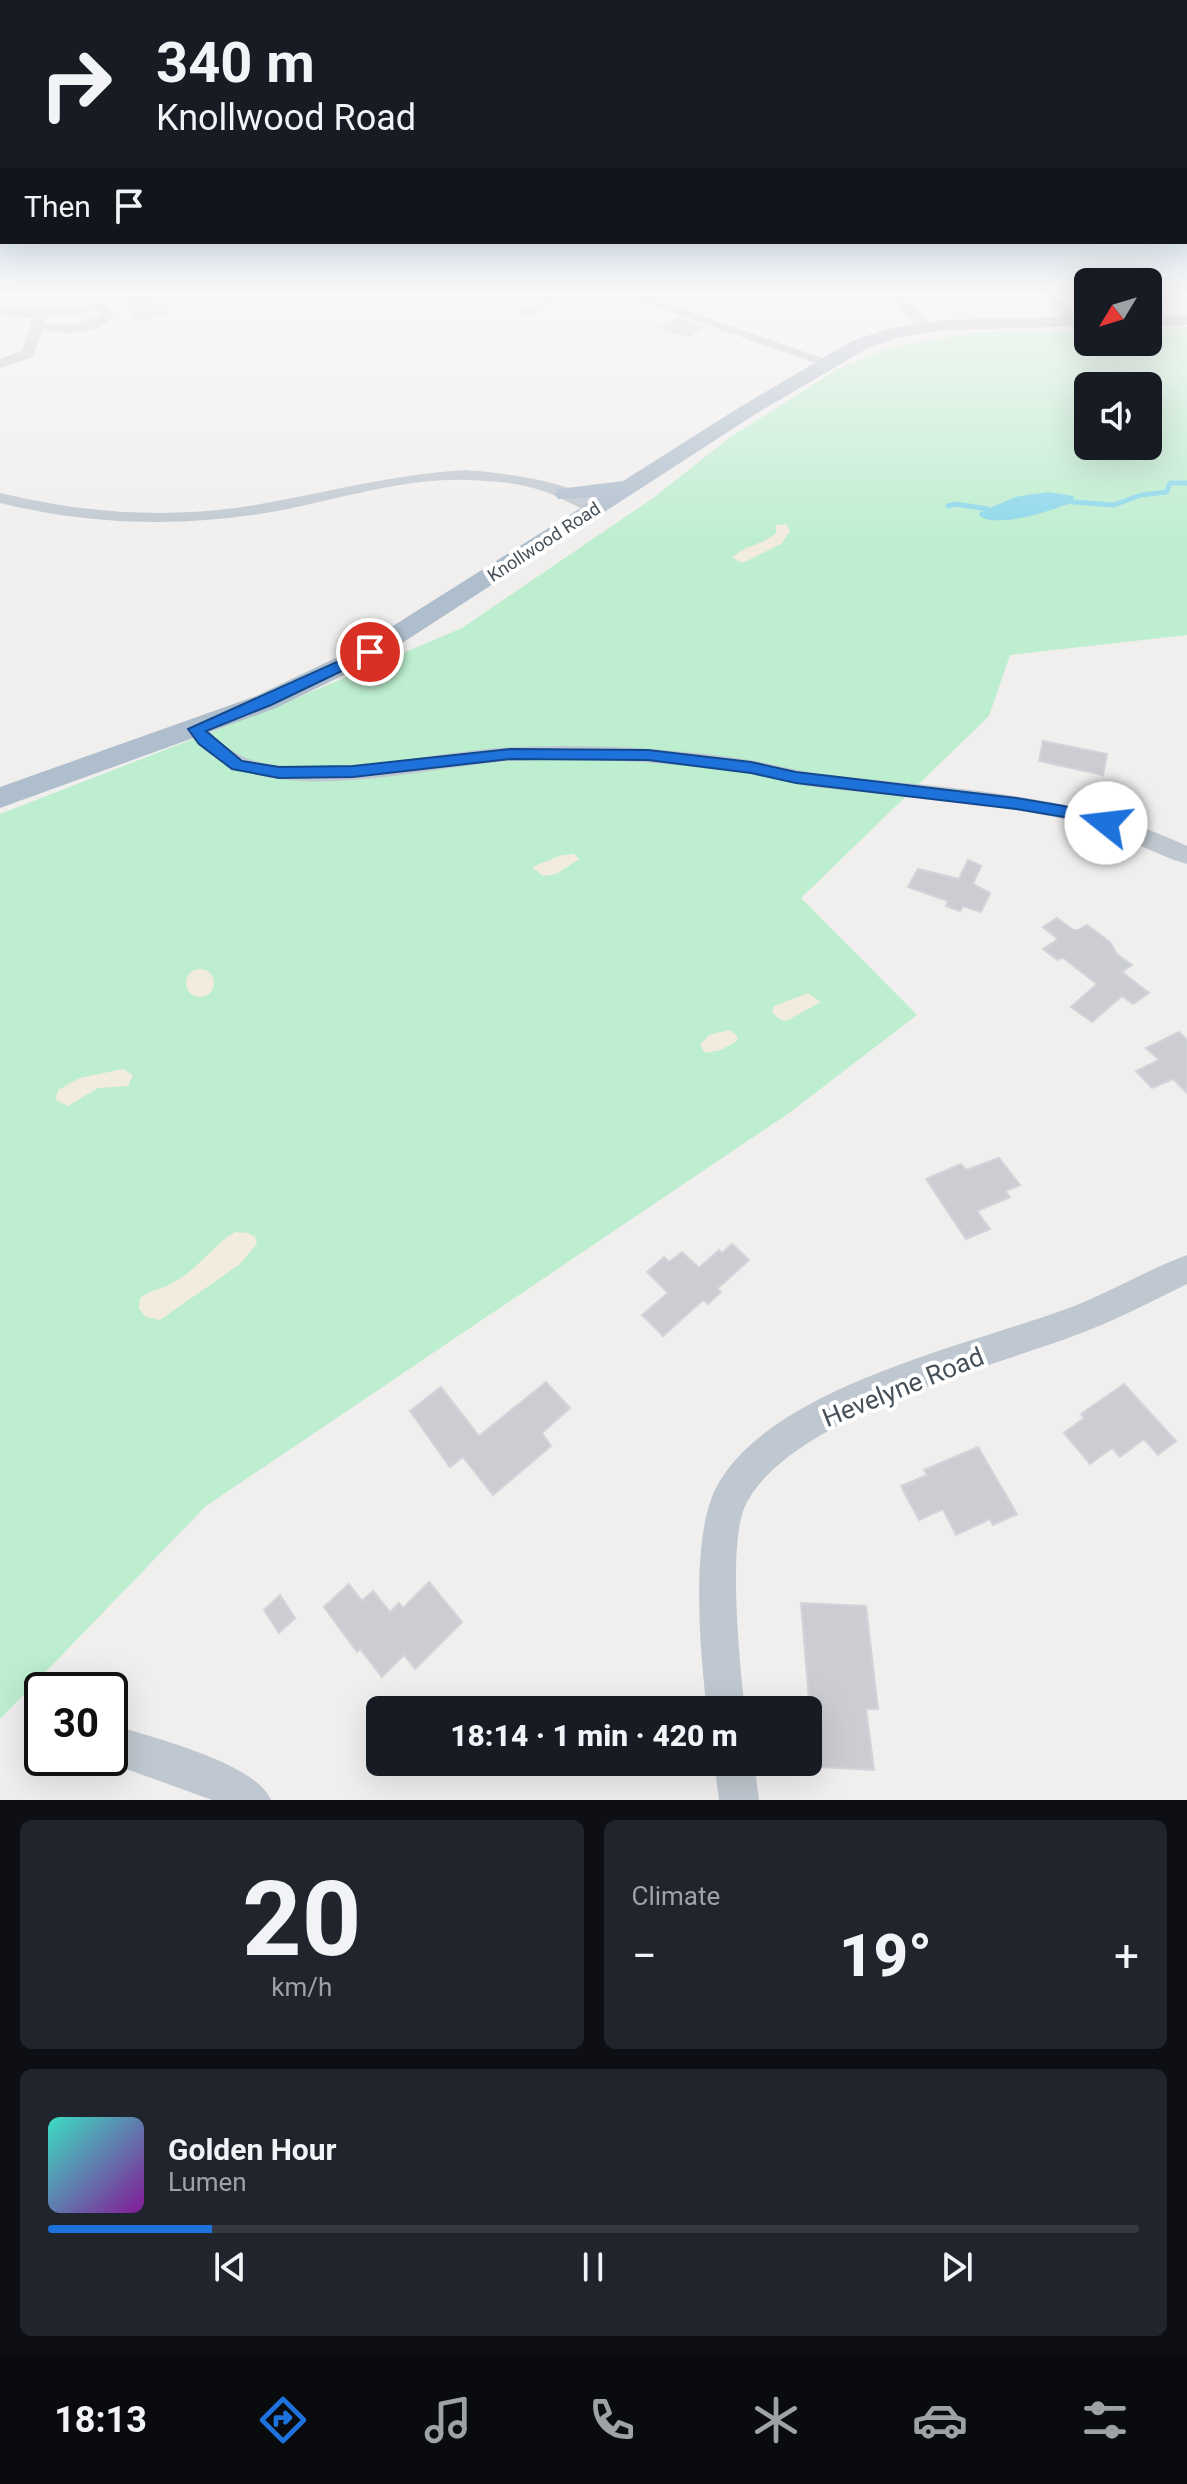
<!DOCTYPE html>
<meta charset="utf-8">
<style>
:root{--surface:#171b24;--page:#20242c;--text:#f1f3f6;--muted:#9ea1a6;--line:#363941;--accent:#1d72dc}
body{margin:0;font-family:Roboto,sans-serif;background:var(--page);color:var(--text);height:100vh;display:flex;flex-direction:column;font-size:30px;white-space:nowrap}
*{box-sizing:border-box;margin:0}
p{font-size:26px;color:var(--muted)}
.icon{flex:none;width:44px;height:44px;fill:none;stroke:currentColor;stroke-width:2;stroke-linecap:round;stroke-linejoin:round}
.map{position:relative;height:1800px;overflow:hidden}
.sheet{display:flex;flex-direction:column;gap:20px;padding:20px;background:#0d0f14;flex:1}
.sheet>*{flex:none}
.guide{position:absolute;left:0px;top:0px;width:1188px;height:244px;box-shadow:0 8px 32px #0002;background:#171b24;color:var(--text);overflow:hidden}
.needle{width:52px;rotate:232deg}
.tools{position:absolute;left:1074px;top:268px;display:grid;gap:16px}
.tools a{display:grid;place-items:center;width:88px;height:88px;border-radius:12px;background:var(--surface);box-shadow:0 8px 32px #0002;font-size:40px}
.speed{position:absolute;left:24px;top:1672px;display:flex;gap:16px;font-size:40px;font-weight:700;text-align:center}
.speed>*{display:grid;place-content:center;width:104px;height:104px;border-radius:50%;background:var(--surface);box-shadow:0 8px 32px #0002;line-height:1}
.speed .limit{border:4px solid #111;border-radius:12px;background:#fff;color:#111}
.pin{position:absolute;display:grid;place-items:center;width:68px;height:68px;color:#fff;margin:-34px;border:4px solid #fff;border-radius:50%;box-shadow:0 2px 8px #0007}
.me{position:absolute;width:88px;margin:-44px;rotate:286deg;stroke-linejoin:round;filter:drop-shadow(0 0 6px #0008)}
.turn{display:flex;align-items:center;gap:28px;height:168px;padding:0 24px;font-size:36px}
.turn .icon{width:104px;height:104px;stroke-width:2.5}
.turn b{display:block;font-size:56px;line-height:68px}
.then{display:flex;align-items:center;height:76px;padding:0 24px;background:#0003;gap:16px;font-size:30px}
.big{font-size:60px;font-weight:800;line-height:1.1}
.sheet .tile{flex:1;display:flex;flex-direction:column;justify-content:center;gap:12px;min-width:0;padding:0 28px;border-radius:12px;background:var(--page)}
.sheet .dial{align-items:center;gap:0}
.dial b{font-size:104px;line-height:1}
.song{display:flex;align-items:center;gap:24px}
.cover{width:96px;height:96px;border-radius:12px;background:linear-gradient(135deg,hsl(170 70% 55%),hsl(290 70% 35%))}
.played{height:8px;border-radius:4px;background:linear-gradient(90deg,var(--accent) 15%,var(--line) 15%)}
.keys{display:flex;justify-content:space-around;direction:ltr}
.heat{display:flex;justify-content:space-between;align-items:center;font-size:44px;direction:ltr}
.sheet .tiles{flex:1;display:grid;gap:20px;grid-template-columns:1fr 1fr}
.tile:last-child{grid-column:span 2}
.trip{position:absolute;left:366px;top:1696px;width:456px;height:80px;border-radius:12px;background:var(--surface);box-shadow:0 8px 32px #0002;font-weight:800;line-height:80px;text-align:center}
.dock{display:flex;height:128px;justify-content:space-around;align-items:center;background:#090b0e;color:var(--muted)}
.dock .icon{width:56px;height:56px}
.dock .current{color:var(--accent)}
.dock b{font-size:36px;color:var(--text)}
.map>svg:first-child{display:block}
.green{fill:#bdeecf;fill-rule:evenodd}
.sand{fill:#f2ecdf}
.water{fill:#8bd7ea}
.lines{fill:none;stroke-linecap:round;stroke-linejoin:round}
.stream{stroke:#8bd7ea;stroke-width:5}
.building{fill:#cbcdd3;stroke:#d2d4d9;stroke-width:2}
.minor{fill:#bfc8d0;fill-rule:evenodd}
.major{fill:#aebecc;fill-rule:evenodd}
.route{fill:#1d72dc;stroke:#134a8f;stroke-width:2}
.labels{text-anchor:middle;stroke-width:8;stroke-linejoin:round;paint-order:stroke}
.far-street-label{font-size:18px;fill:#46515b;stroke:#fff}
.near-street-label{font-size:26px;fill:#46515b;stroke:#fff}
</style>
<div class="map">
<svg width="1187" height="1800" viewBox="0 0 1187 1800">
<rect width="100%" height="100%" fill="#f1eeee"/>
<!-- green -->
<path class="green" d="M1187,327V635L1010,655L989,716L801,898L917,1015L789,1113L206,1506L0,1719V814L283,704L462,628L653,498L729,438L838,369L891,347L977,332L1088,331V342H1148V330ZM1088,386H1148V446H1088Z"/>
<!-- sand -->
<path class="sand" d="M786,524L790,531L781,544L743,563L732,558C743,546 763,545 776,533V525Z
M574,854L579,859L556,874L543,876L532,867L562,855Z
M186 983a14 14 0 1 1 28 0a14 14 0 1 1-28 0Z
M808,993L821,1002L786,1021L781,1020L772,1013L774,1006Z
M729,1030L737,1035V1041L721,1050L705,1053L700,1045L709,1035Z
M123,1069L133,1075L128,1086L98,1088L68,1106L55,1100L58,1090L80,1078Z
M235,1232L248,1233L255,1237L257,1244L240,1264L160,1320L146,1317L139,1309L140,1298C153,1289 169,1287 181,1278C201,1265 215,1243 235,1232Z"/>
<!-- water -->
<path class="water" d="M1048,492L1074,496L1073,502C1054,510 997,529 980,516L979,513L1015,497Z"/>
<g class="lines">
<!-- stream -->
<path class="stream" d="M1073,502L1114,505L1141,495L1167,492L1170,483H1187
M948,506L956,504L988,509"/>
</g>
<!-- building -->
<path class="building" d="M151,293L166,315L137,320L122,297Z
M679,318L705,327L687,337L658,327Z
M1043,741L1107,754L1103,775L1039,761Z
M968,860L981,866L973,884L990,893L981,912L963,906L960,911L946,906L948,901L908,887L918,869L959,879Z
M1057,918L1073,930H1078L1087,925L1110,942L1117,954L1132,965L1122,972L1149,993L1133,1004L1122,996L1092,1022L1071,1007L1097,984L1062,957L1058,960L1043,949L1058,939L1043,927Z
M1179,1032L1187,1040V1093L1173,1079L1152,1088L1136,1071L1159,1060L1146,1048Z
M999,1158L1020,1185L1005,1191L1010,1197L977,1211L990,1229L966,1239L926,1179L961,1164L966,1170Z
M732,1244L749,1260L717,1289L721,1292L708,1304L703,1300L663,1336L642,1315L668,1293L647,1272L664,1257L669,1262L682,1252L699,1268L719,1250L722,1253Z
M546,1382L570,1408L542,1433L551,1446L493,1495L463,1457L450,1467L410,1411L441,1387L479,1436Z
M1124,1384L1176,1441L1158,1455L1144,1439L1120,1457L1112,1448L1090,1464L1064,1433L1084,1418L1081,1414Z
M978,1447L1017,1514L993,1525L990,1519L956,1535L943,1509L919,1520L901,1486L927,1475L924,1470Z
M429,1582L462,1622L415,1669L404,1655L382,1677L360,1649L357,1652L324,1607L349,1584L362,1601L373,1591L390,1612L399,1603L403,1608Z
M280,1595L295,1618L279,1633L264,1610Z
M801,1603L866,1606L878,1709H866L874,1770L821,1767L817,1714L810,1713Z"/>
<g class="lines">
<!-- minor -->
<path class="minor" d="M557,293H575L529,315L517,312Z
M617,293H637L833,362L831,365H821Z
M886,293H900L930,324V330H920Z
M1039,293H1053L1078,318V324H1068Z
M101,303L106,304L114,317C96,335 66,335 43,330L33,357L0,368V359L22,351L33,318L0,316V308L41,310ZM97,311L100,316L74,324L45,323L47,317Z
M466,470C503,473 577,481 604,508L596,513C578,509 563,498 546,492C521,483 494,481 468,480C405,478 344,498 283,510C188,528 94,526 0,503V493C82,513 165,519 249,506C322,494 391,474 466,470Z
M196,722C206,725 211,734 219,741C233,753 249,761 267,764C349,776 433,751 514,747C593,744 672,748 750,760C774,764 797,771 821,774C947,789 1071,791 1187,846V864C1154,855 1125,835 1092,826C1004,802 913,799 823,788C797,785 772,777 746,773C669,762 590,757 512,761C420,766 247,820 186,729Z
M1187,1255V1284C1151,1302 1114,1321 1076,1335C987,1369 792,1416 746,1504C727,1540 740,1667 745,1710H707C700,1652 690,1539 716,1488C768,1386 976,1344 1077,1305C1114,1290 1149,1269 1187,1255Z
M110,1724C150,1737 255,1762 271,1800H212L96,1758H110Z
M714,1762H754L759,1800H719Z"/>
<!-- major -->
<path class="major" d="M1187,315V325L1148,326V316Z
M1088,316V326L944,330L896,338L866,349L754,415L379,658L276,708L0,808V787L256,696L361,646L598,497L558,499L555,494L558,489L623,481L740,407L852,341L887,329L944,320Z"/>
</g>
<!-- sky -->
<linearGradient id="sky" x2="0" y2="1"><stop stop-color="#83c2e9"/><stop offset="0.54" stop-color="#f9f7f7"/><stop offset="1" stop-color="#f9f7f7" stop-opacity="0"/></linearGradient>
<rect width="1187" height="545" fill="url(#sky)"/>
<!-- route -->
<path class="route" d="M370,647L375,649V655L271,705L206,731L242,761L279,767L353,766L510,749L648,750L751,762L796,772L1016,798L1064,806L1112,819L1114,823L1106,829L1064,817L1016,809L796,783L751,773L648,760L510,759L353,777L279,778L232,769L199,744L188,729Z"/>
<g class="labels">
<!-- far-street labels -->
<g class="far-street-label">
<text transform="translate(544 542) rotate(-33)" y="6">Knollwood Road</text>
</g>
<!-- near-street labels -->
<g class="near-street-label">
<text transform="translate(903 1387) rotate(-22)" y="9">Hevelyne Road</text>
</g>
</g>
</svg>
<div class="tools">
<a><svg class="needle" viewBox="-14 -14 28 28"><path d="M0-13l5 13h-10z" fill="#e53935"/><path d="M0 13l5-13h-10z" fill="#9ea1a6"/></svg></a>
<a><svg class="icon" aria-label="sound" viewBox="0 0 24 24"><path d="M4 9h4l5-4v14l-5-4H4zM17 9q2 3 0 6"/></svg></a>
</div>
<div class="speed"><div class="limit">30</div></div>
<div class="pin" style="left:370px;top:652px;background:#d93025"><svg class="icon" aria-label="arrive" viewBox="0 0 24 24"><path d="M6 21V4h12l-3 4 3 4H6"/></svg></div>
<svg class="me" style="left:1106px;top:823px" viewBox="-20 -20 40 40"><circle r="19" fill="#fff"/><path d="M0-13L10 11 0 6-10 11z" fill="#1d72dc"/></svg>
<div class="trip">18:14 · 1 min · 420 m</div>
<div class="guide">
<div class="turn"><svg class="icon" aria-label="right" viewBox="0 0 24 24"><path d="M7 20v-9h11M14 6l5 5-5 5"/></svg><div><b>340 m</b>Knollwood Road</div></div>
<div class="then">Then<svg class="icon" aria-label="arrive" viewBox="0 0 24 24"><path d="M6 21V4h12l-3 4 3 4H6"/></svg></div>
</div>
</div>
<section class="sheet">
<div class="tiles">
<div class="tile dial"><b>20</b><p>km/h</p></div>
<div class="tile"><p>Climate</p>
<div class="heat"><a>−</a><b class="big">19°</b><a>+</a></div>
</div>
<div class="tile">
<div class="song"><i class="cover"></i><div><b>Golden Hour</b><p>Lumen</p></div></div>
<div class="played"></div>
<div class="keys"><svg class="icon" aria-label="previous" viewBox="0 0 24 24"><path d="M18 5L8 12l10 7zM5 5v14"/></svg><svg class="icon" aria-label="pause" viewBox="0 0 24 24"><path d="M8 5v14M16 5v14"/></svg><svg class="icon" aria-label="next" viewBox="0 0 24 24"><path d="M6 5l10 7-10 7zM19 5v14"/></svg></div>
</div>
</div>
</section>
<nav class="dock">
<b>18:13</b>
<svg class="icon current" aria-label="directions" viewBox="0 0 24 24"><path d="M12 3l9 9-9 9-9-9zM9 14v-3h6M13 9l2 2-2 2"/></svg>
<svg class="icon" aria-label="music" viewBox="0 0 24 24"><path d="M9 18V5l10-2v13"/><circle cx="6" cy="18" r="3"/><circle cx="16" cy="16" r="3"/></svg>
<svg class="icon" aria-label="phone" viewBox="0 0 24 24"><path d="M5 4h4l2 5-3 2q2 4 5 5l2-3 5 2v4C11 20 4 13 5 4z"/></svg>
<svg class="icon" aria-label="climate" viewBox="0 0 24 24"><path d="M12 3v18M4 7l16 10M4 17L20 7"/></svg>
<svg class="icon" aria-label="car" viewBox="0 0 24 24"><path d="M5 17H2v-5l4-1 3-4h7l3 4 3 1v5h-3M9 17h6M6 11h13"/><circle cx="7" cy="17" r="2"/><circle cx="17" cy="17" r="2"/></svg>
<svg class="icon" aria-label="filters" viewBox="0 0 24 24"><path d="M4 7h16M4 17h16"/><circle cx="9" cy="7" r="2"/><circle cx="15" cy="17" r="2"/></svg>
</nav>
